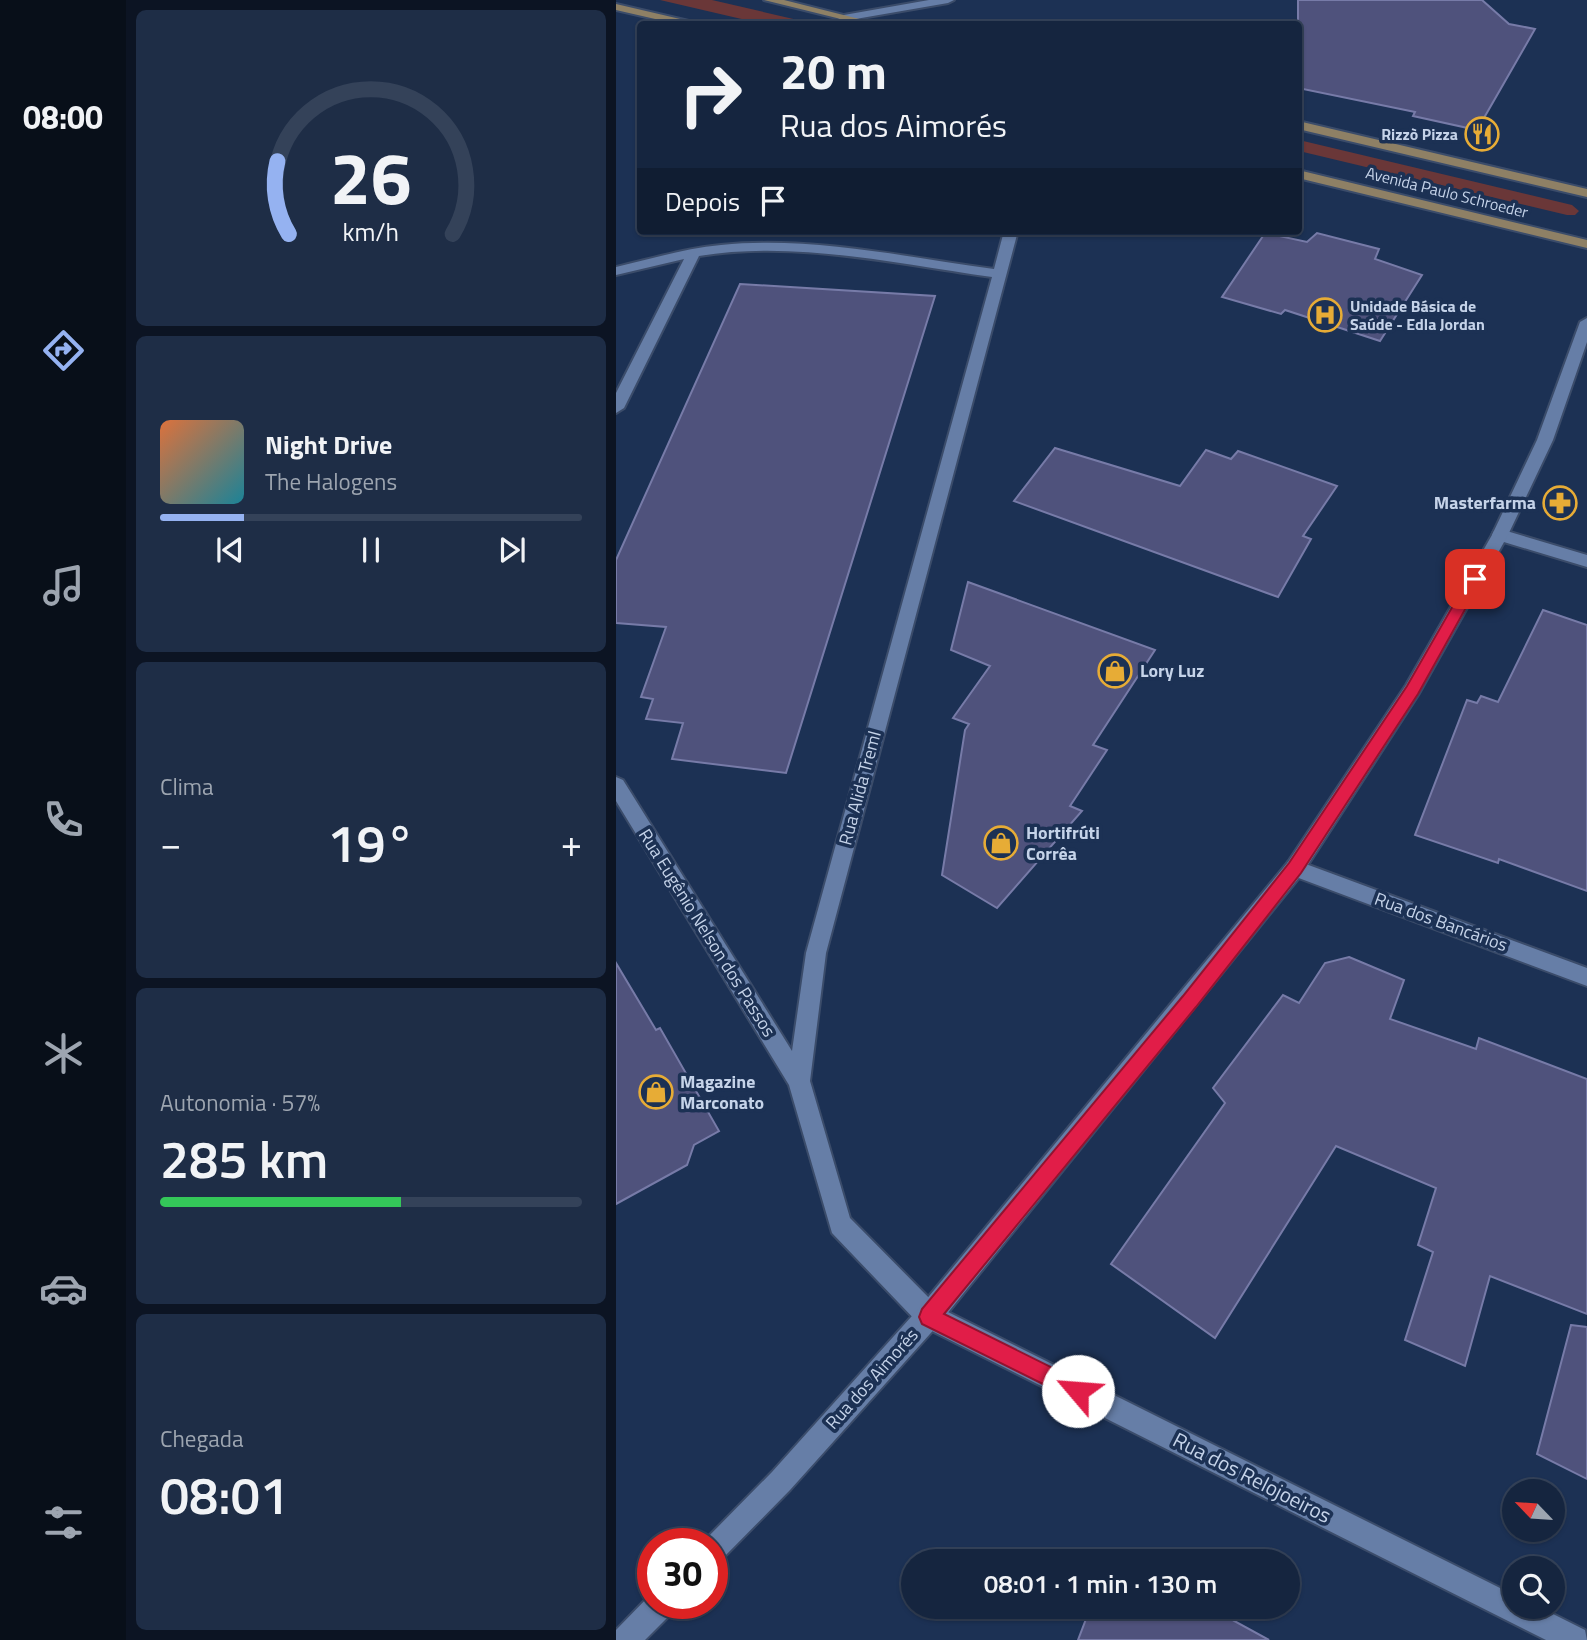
<!DOCTYPE html>
<html lang="pt">
<meta charset="utf-8">
<style>
:root{--surface:#15253f;--page:#1e2d46;--text:#f1f3f6;--muted:#9da5b0;--line:#344259;--accent:#95b2f1}
body{margin:0;font-family:"Titillium Web",sans-serif;background:var(--page);color:var(--text);height:100vh;display:flex;flex-direction:column;font-size:26px;white-space:nowrap}
*{box-sizing:border-box;margin:0}
p{font-size:23px;color:var(--muted)}
.icon{flex:none;width:38px;height:38px;fill:none;stroke:currentColor;stroke-width:2;stroke-linecap:round;stroke-linejoin:round}
.map{position:relative;flex:1;overflow:hidden}
.drawer{display:flex;flex-direction:column;gap:10px;padding:10px;background:#0c1423;width:490px}
.drawer>*{flex:none}
.top-card{position:absolute;left:21px;top:21px;width:665px;height:214px;border-radius:7px;box-shadow:0 2px 5px #0004,0 0 0 2px var(--line);background:#15253f;color:var(--text);overflow:hidden}
.needle{width:46px;rotate:295deg}
.buttons{position:absolute;left:886px;top:1479px;display:grid;gap:14px}
.buttons a{display:grid;place-items:center;width:63px;height:63px;border-radius:50%;background:var(--surface);box-shadow:0 2px 5px #0004,0 0 0 2px var(--line);font-size:35px}
.speed{position:absolute;left:21px;top:1528px;display:flex;gap:14px;font-size:35px;font-weight:700;text-align:center}
.speed>*{display:grid;place-content:center;width:91px;height:91px;border-radius:50%;background:var(--surface);box-shadow:0 2px 5px #0004,0 0 0 2px var(--line);line-height:1}
.speed .limit{border:10px solid #d22;background:#fff;color:#111}
.pin{position:absolute;display:grid;place-items:center;width:60px;height:60px;color:#fff;margin:-30px;border-radius:14px;box-shadow:0 4px 10px #0006}
.me{position:absolute;width:77px;margin:-38px;rotate:297deg;stroke-linejoin:round;filter:drop-shadow(0 0 5px #0008)}
.turn{display:flex;align-items:center;gap:24px;height:147px;padding:0 28px;font-size:32px}
.turn .icon{width:91px;height:91px;stroke-width:2.5}
.turn b{display:block;font-size:49px;line-height:60px}
.then{display:flex;align-items:center;height:66px;padding:0 28px;background:#0003;gap:14px;font-size:26px}
.big{font-size:52px;font-weight:600;line-height:1.1}
.drawer .widget{flex:1;display:flex;flex-direction:column;justify-content:center;gap:10px;min-width:0;padding:0 24px;border-radius:10px;background:var(--page)}
.drawer .dial{align-items:center;gap:0}
.dial svg{height:182px;overflow:visible;fill:none;stroke:var(--line);stroke-width:7;stroke-linecap:round;text-anchor:middle}
.dial text{fill:var(--text);stroke:none}
.song{display:flex;align-items:center;gap:21px}
.cover{width:84px;height:84px;border-radius:10px;background:linear-gradient(135deg,hsl(20 70% 55%),hsl(190 70% 35%))}
.played{height:7px;border-radius:4px;background:linear-gradient(90deg,var(--accent) 20%,var(--line) 20%)}
.keys{display:flex;justify-content:space-around;direction:ltr}
.heat{display:flex;justify-content:space-between;align-items:center;font-size:38px;direction:ltr}
.charge{height:10px;border-radius:5px;background:linear-gradient(90deg,#34c759 57%,var(--line) 0)}
.trip{position:absolute;left:285px;top:1549px;width:399px;height:70px;border-radius:35px;background:var(--surface);box-shadow:0 2px 5px #0004,0 0 0 2px var(--line);font-weight:600;line-height:70px;text-align:center}
main{display:flex;flex:1;min-height:0}
.tab-bar{display:flex;flex-direction:column;width:126px;justify-content:space-around;align-items:center;background:#080f19;color:var(--muted)}
.tab-bar .icon{width:49px;height:49px}
.tab-bar .current{color:var(--accent)}
.tab-bar b{font-size:32px;color:var(--text)}
.map>svg:first-child{display:block}
.green{fill:#6a3738}
.building{fill:#4f527c;stroke:#777ba8;stroke-width:2}
.lines{fill:none;stroke-linecap:round;stroke-linejoin:round}
.minor-casing{stroke:#3b4c6a;stroke-width:4}
.tertiary-casing{stroke:#3b4c6a;stroke-width:4}
.primary-casing{stroke:#3b4c6a;stroke-width:4}
.minor{fill:#667ea7;fill-rule:evenodd}
.tertiary{fill:#667ea7;fill-rule:evenodd}
.primary{fill:#8e8065;fill-rule:evenodd}
.route{fill:#e11d48;stroke:#92132f;stroke-width:2}
.labels{text-anchor:middle;stroke-width:7;stroke-linejoin:round;paint-order:stroke}
.far-poi-label{font-size:16px;font-weight:bold;fill:#c5d3e9;stroke:#1c3154;text-anchor:end}
.far-street-label{font-size:16px;fill:#c5d3e9;stroke:#1c3154}
.poi-label{font-size:18px;font-weight:bold;fill:#c5d3e9;stroke:#1c3154;text-anchor:start}
.street-label{font-size:18px;fill:#c5d3e9;stroke:#1c3154}
.near-street-label{font-size:21px;fill:#c5d3e9;stroke:#1c3154}
</style>
<main>
<nav class="tab-bar">
<b>08:00</b>
<svg class="icon current" aria-label="directions" viewBox="0 0 24 24"><path d="M12 3l9 9-9 9-9-9zM9 14v-3h6M13 9l2 2-2 2"/></svg>
<svg class="icon" aria-label="music" viewBox="0 0 24 24"><path d="M9 18V5l10-2v13"/><circle cx="6" cy="18" r="3"/><circle cx="16" cy="16" r="3"/></svg>
<svg class="icon" aria-label="phone" viewBox="0 0 24 24"><path d="M5 4h4l2 5-3 2q2 4 5 5l2-3 5 2v4C11 20 4 13 5 4z"/></svg>
<svg class="icon" aria-label="climate" viewBox="0 0 24 24"><path d="M12 3v18M4 7l16 10M4 17L20 7"/></svg>
<svg class="icon" aria-label="car" viewBox="0 0 24 24"><path d="M5 17H2v-5l4-1 3-4h7l3 4 3 1v5h-3M9 17h6M6 11h13"/><circle cx="7" cy="17" r="2"/><circle cx="17" cy="17" r="2"/></svg>
<svg class="icon" aria-label="filters" viewBox="0 0 24 24"><path d="M4 7h16M4 17h16"/><circle cx="9" cy="7" r="2"/><circle cx="15" cy="17" r="2"/></svg>
</nav>
<section class="drawer">
<div class="widget dial"><svg viewBox="0 0 100 80">
<path d="M14 69A42 42 0 1 1 86 69"/>
<path d="M14 69A42 42 0 0 1 9 37" stroke="#95b2f1"/>
<text x="50" y="56" font-size="32" font-weight="700">26</text>
<text x="50" y="72" font-size="11">km/h</text>
</svg></div>
<div class="widget">
<div class="song"><i class="cover"></i><div><b>Night Drive</b><p>The Halogens</p></div></div>
<div class="played"></div>
<div class="keys"><svg class="icon" aria-label="previous" viewBox="0 0 24 24"><path d="M18 5L8 12l10 7zM5 5v14"/></svg><svg class="icon" aria-label="pause" viewBox="0 0 24 24"><path d="M8 5v14M16 5v14"/></svg><svg class="icon" aria-label="next" viewBox="0 0 24 24"><path d="M6 5l10 7-10 7zM19 5v14"/></svg></div>
</div>
<div class="widget"><p>Clima</p>
<div class="heat"><a>−</a><b class="big">19°</b><a>+</a></div>
</div>
<div class="widget"><p>Autonomia · 57%</p><b class="big">285 km</b><div class="charge"></div></div>
<div class="widget"><p>Chegada</p><b class="big">08:01</b></div>
</section>
<div class="map">
<svg width="971" height="1640" viewBox="0 0 971 1640">
<rect width="100%" height="100%" fill="#1c3154"/>
<!-- green -->
<path class="green" d="M44,0H96L199,24H147Z
M683,140L956,205L963,211L959,215H951L683,151Z"/>
<!-- building -->
<path class="building" d="M682,0H866L893,24L919,29L861,130L797,116L799,112L682,88Z
M649,233L691,242L701,233L763,249L759,259L806,275L764,341L669,310L665,314L606,297Z
M124,284L319,296L170,773L56,759L67,723L30,719L37,699L25,697L50,627L0,623V560Z
M439,448L564,486L590,450L615,459L622,451L721,486L687,536L695,539L662,597L398,501Z
M352,582L539,650L477,745L491,750L454,806L466,811L381,908L326,875L349,730L353,724L337,718L374,666L335,650Z
M927,610L971,625V891L883,859L882,863L799,835L851,700L861,703L865,696L882,702Z
M733,957L788,980L774,1019L860,1049L863,1038L971,1079V1314L874,1276L849,1366L789,1340L817,1252L802,1245L820,1188L720,1146L599,1338L495,1264L609,1103L597,1088L667,995L683,1003L709,963Z
M0,963L40,1030L44,1028L103,1131L78,1145L71,1165L0,1204Z
M955,1325L971,1327V1479L921,1454Z
M475,1606H591L653,1640H462Z"/>
<g class="lines">
<defs>
<path id="minor" d="M313,0H338L332,3L228,21L222,18L228,15Z
M388,231H402L210,953L194,1081L234,1218L322,1307L898,1595V1606H921L969,1630L971,1640H930L304,1325L216,1233L173,1085L0,801V777L7,780L176,1051L190,953L376,277C281,264 179,240 83,256L8,408L0,413V393L68,259L0,275V267C35,259 70,248 105,245C196,236 288,257 378,269Z
M884,529L971,555V567L878,539L876,535L878,531Z
M679,860L971,968V986L672,874L669,868L672,862Z"/>
<path id="tertiary" d="M971,318V342L937,440L892,535L802,695L686,874L322,1325L174,1490L105,1560L96,1564V1544L87,1542L156,1472L304,1307L672,862L790,685L876,535L921,440L964,322Z
M36,1593L37,1603H60L56,1613L29,1640H0V1630Z"/>
<path id="primary" d="M148,0H168L263,24H245Z
M0,4L77,22L79,24H61L0,10Z
M682,121L971,189V197L682,129Z
M682,170L971,240V248L682,178Z"/>
</defs>
<!-- minor casing -->
<use href="#minor" class="minor-casing"/>
<!-- tertiary casing -->
<use href="#tertiary" class="tertiary-casing"/>
<!-- primary casing -->
<use href="#primary" class="primary-casing"/>
<!-- minor -->
<use href="#minor" class="minor"/>
<!-- tertiary -->
<use href="#tertiary" class="tertiary"/>
<!-- primary -->
<use href="#primary" class="primary"/>
</g>
<!-- route -->
<path class="route" d="M859,574L866,579L802,694L685,873L580,1007L328,1314L469,1384L472,1391L469,1398L462,1401L455,1398L306,1324L303,1317L306,1309L567,996L673,863L791,686L854,576Z"/>
<!-- icons -->
<defs>
<symbol id="restaurant-ring" viewBox="-11 -11 22 22"><circle r="9.5" fill="#1c3154" stroke="#e7ac36" stroke-width="1.5"/><path d="M-5-6h1v4h1v-4h1v4h1v-4h1v5L-1.5 .5V6h-2V.5L-5-1ZM5-6V6H3V1.5H1.5Q1.5-4 5-6Z" fill="#e7ac36"/></symbol>
<symbol id="hospital-ring" viewBox="-11 -11 22 22"><circle r="9.5" fill="#1c3154" stroke="#e7ac36" stroke-width="1.5"/><path d="M-5-5h3v3.5h4V-5h3V5h-3V1.5h-4V5h-3Z" fill="#e7ac36"/></symbol>
<symbol id="pharmacy-ring" viewBox="-11 -11 22 22"><circle r="9.5" fill="#1c3154" stroke="#e7ac36" stroke-width="1.5"/><path d="M-2-6h4v4h4v4h-4v4h-4v-4h-4v-4h4Z" fill="#e7ac36"/></symbol>
<symbol id="shop-ring" viewBox="-11 -11 22 22"><circle r="9.5" fill="#1c3154" stroke="#e7ac36" stroke-width="1.5"/><path d="M-5-2.5h2.3a2.7 3.5 0 0 1 5.4 0H5L5.5 6h-11ZM-1.5-2.5h3a1.5 2.3 0 0 0-3 0Z" fill="#e7ac36"/></symbol>
</defs>
<g fill-rule="evenodd">
<use href="#restaurant-ring" x="847" y="115" width="38" height="38"/>
<use href="#hospital-ring" x="690" y="296" width="38" height="38"/>
<use href="#pharmacy-ring" x="925" y="484" width="38" height="38"/>
<use href="#shop-ring" x="480" y="652" width="38" height="38"/>
<use href="#shop-ring" x="366" y="824" width="38" height="38"/>
<use href="#shop-ring" x="21" y="1073" width="38" height="38"/>
</g>
<g class="labels">
<!-- far-poi labels -->
<g class="far-poi-label">
<text x="842" y="140">Rizzò Pizza</text>
<text x="734" y="312" text-anchor="start">Unidade Básica de<tspan x="734" dy="18">Saúde - Edla Jordan</tspan></text>
</g>
<!-- far-street labels -->
<g class="far-street-label">
<text transform="translate(831 192) rotate(14)" y="6">Avenida Paulo Schroeder</text>
</g>
<!-- poi labels -->
<g class="poi-label">
<text x="920" y="509" text-anchor="end">Masterfarma</text>
<text x="524" y="677">Lory Luz</text>
<text x="410" y="839">Hortifrúti<tspan x="410" dy="21">Corrêa</tspan></text>
<text x="64" y="1088">Magazine<tspan x="64" dy="21">Marconato</tspan></text>
</g>
<!-- street labels -->
<g class="street-label">
<text transform="translate(244 788) rotate(-75)" y="6">Rua Alida Treml</text>
<text transform="translate(825 922) rotate(20)" y="6">Rua dos Bancários</text>
<text transform="translate(91 933) rotate(58)" y="6">Rua Eugênio Nelson dos Passos</text>
<text transform="translate(256 1379) rotate(-48)" y="6">Rua dos Aimorés</text>
</g>
<!-- near-street labels -->
<g class="near-street-label">
<text transform="translate(636 1478) rotate(27)" y="7">Rua dos Relojoeiros</text>
</g>
</g>
</svg>
<div class="buttons">
<a><svg class="needle" viewBox="-14 -14 28 28"><path d="M0-13l5 13h-10z" fill="#e53935"/><path d="M0 13l5-13h-10z" fill="#9da5b0"/></svg></a>
<a><svg class="icon" aria-label="search" viewBox="0 0 24 24"><circle cx="10" cy="10" r="6"/><path d="M15 15l6 6"/></svg></a>
</div>
<div class="speed"><div class="limit">30</div></div>
<div class="pin" style="left:859px;top:579px;background:#d93025"><svg class="icon" aria-label="arrive" viewBox="0 0 24 24"><path d="M6 21V4h12l-3 4 3 4H6"/></svg></div>
<svg class="me" style="left:462px;top:1391px" viewBox="-20 -20 40 40"><circle r="19" fill="#fff"/><path d="M0-13L10 11 0 6-10 11z" fill="#e11d48"/></svg>
<div class="trip">08:01 · 1 min · 130 m</div>
<div class="top-card">
<div class="turn"><svg class="icon" aria-label="right" viewBox="0 0 24 24"><path d="M7 20v-9h11M14 6l5 5-5 5"/></svg><div><b>20 m</b>Rua dos Aimorés</div></div>
<div class="then">Depois<svg class="icon" aria-label="arrive" viewBox="0 0 24 24"><path d="M6 21V4h12l-3 4 3 4H6"/></svg></div>
</div>
</div>
</main>
